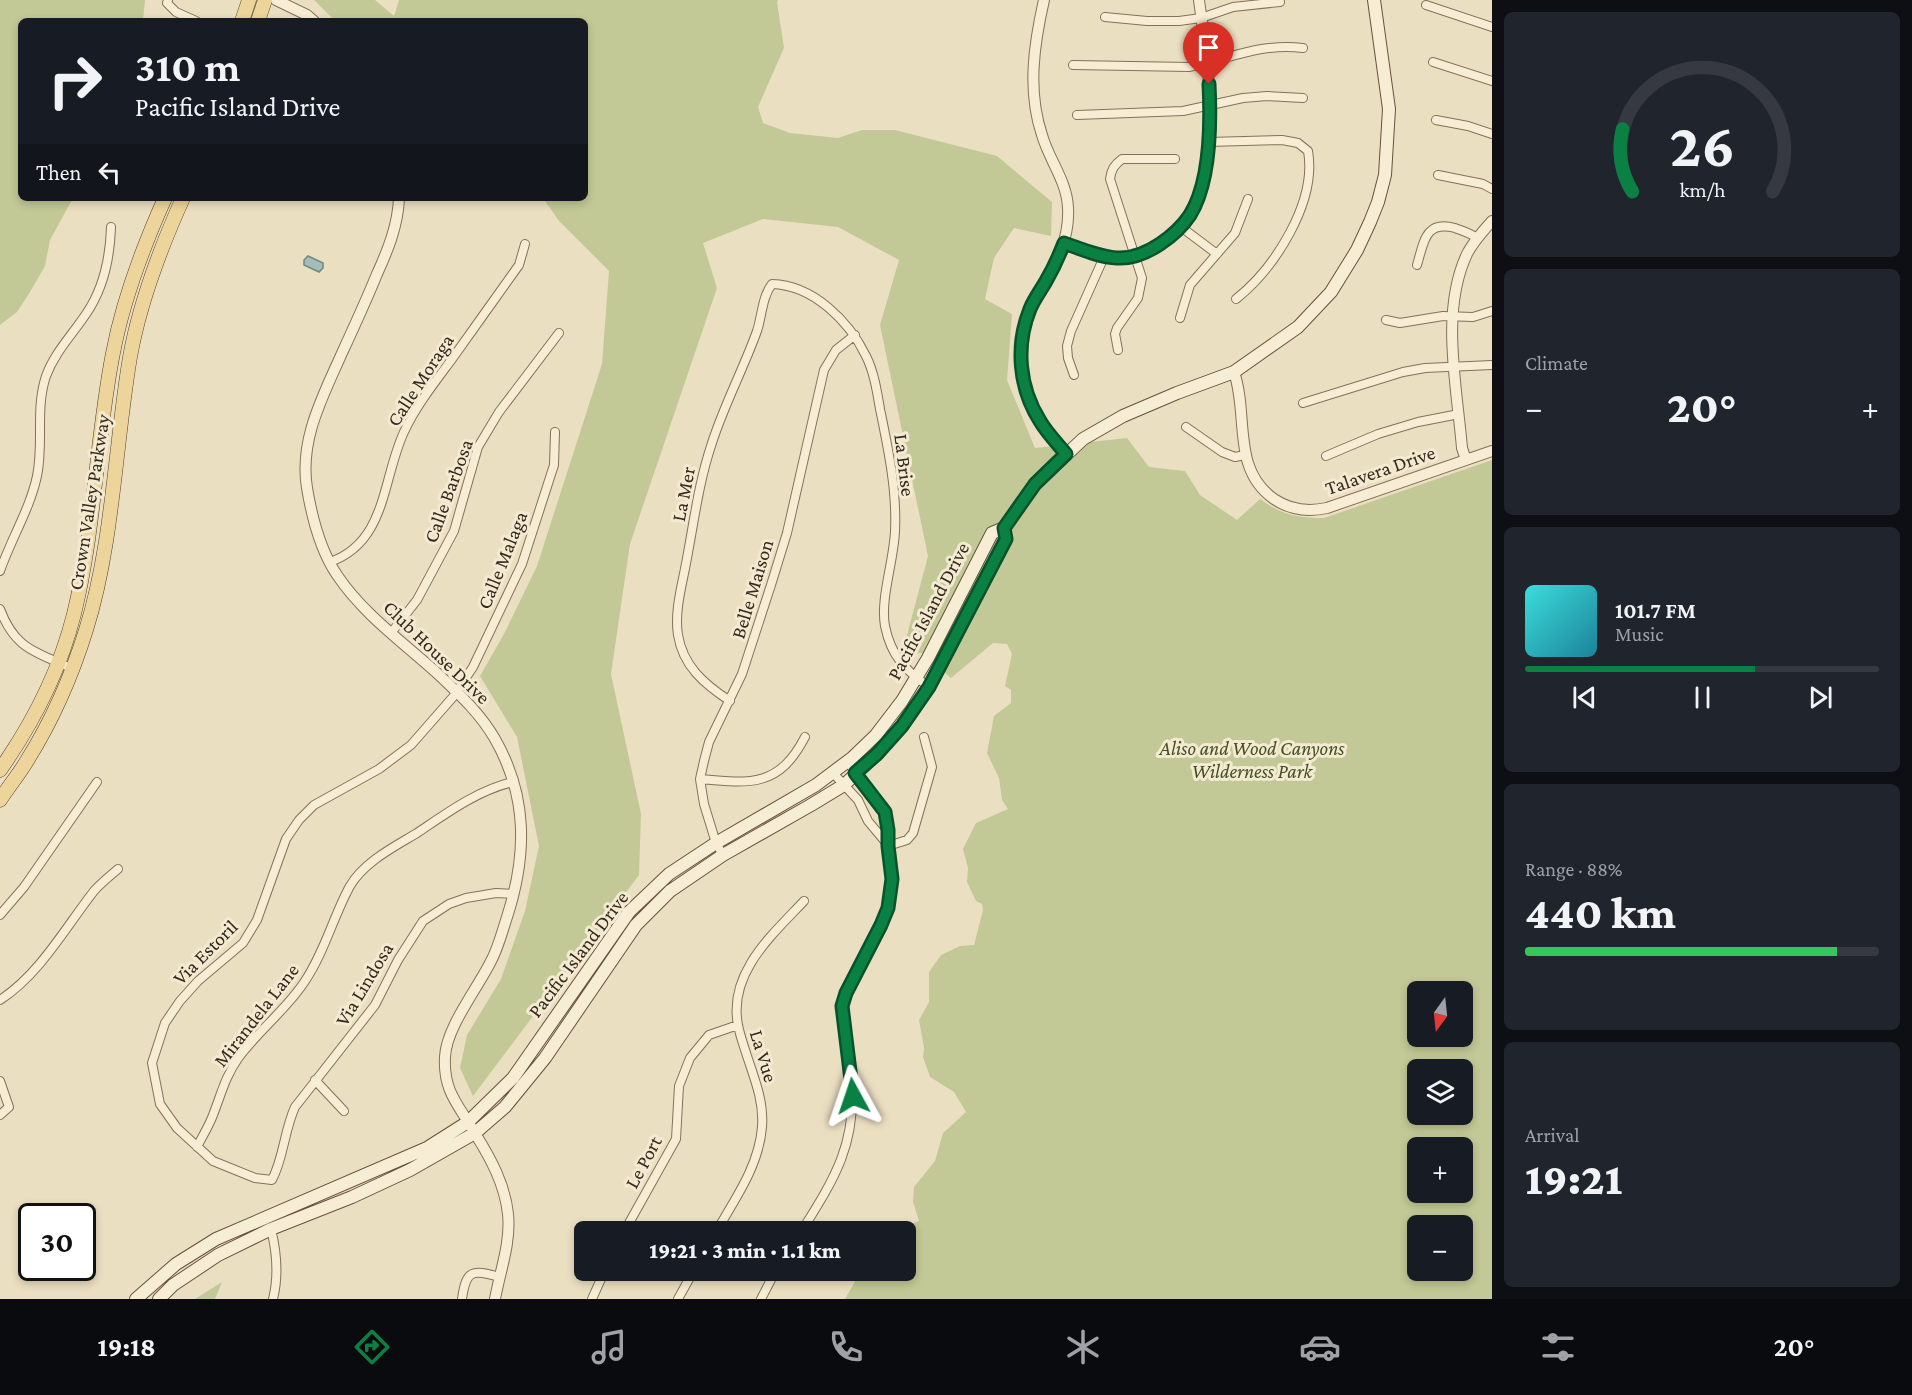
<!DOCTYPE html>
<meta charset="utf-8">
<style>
:root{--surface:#171b24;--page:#20242c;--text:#f1f3f6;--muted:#9ea1a6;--line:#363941;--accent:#0b8043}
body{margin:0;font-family:"Crimson Pro",serif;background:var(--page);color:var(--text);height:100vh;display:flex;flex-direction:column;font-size:22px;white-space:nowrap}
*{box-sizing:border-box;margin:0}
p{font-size:20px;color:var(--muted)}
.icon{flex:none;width:33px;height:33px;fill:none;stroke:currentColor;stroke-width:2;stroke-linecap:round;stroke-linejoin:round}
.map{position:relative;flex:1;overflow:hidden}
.panel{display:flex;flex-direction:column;gap:12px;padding:12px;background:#0d0f14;width:420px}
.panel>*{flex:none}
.hud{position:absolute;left:18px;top:18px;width:570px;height:183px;border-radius:9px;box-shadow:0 3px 9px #0003;background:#171b24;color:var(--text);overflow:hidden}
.needle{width:39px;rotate:195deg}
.tools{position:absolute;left:1407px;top:981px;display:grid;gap:12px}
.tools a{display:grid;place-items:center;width:66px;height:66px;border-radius:9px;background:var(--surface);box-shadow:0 3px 9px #0003;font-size:30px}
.speed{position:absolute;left:18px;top:1203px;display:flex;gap:12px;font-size:30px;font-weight:700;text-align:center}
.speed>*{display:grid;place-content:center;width:78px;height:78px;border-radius:50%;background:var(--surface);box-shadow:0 3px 9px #0003;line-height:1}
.speed .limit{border:3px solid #111;border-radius:9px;background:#fff;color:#111}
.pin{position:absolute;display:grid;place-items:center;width:51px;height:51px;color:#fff;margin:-62px -26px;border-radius:50% 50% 50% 0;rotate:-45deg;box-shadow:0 0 6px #0007}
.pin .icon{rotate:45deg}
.me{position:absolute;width:66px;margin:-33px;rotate:355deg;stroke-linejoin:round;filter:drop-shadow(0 0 4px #0008)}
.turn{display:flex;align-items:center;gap:21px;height:126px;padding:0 18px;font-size:27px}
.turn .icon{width:78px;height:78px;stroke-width:2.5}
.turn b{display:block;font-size:42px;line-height:51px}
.then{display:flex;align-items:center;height:57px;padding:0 18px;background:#0003;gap:12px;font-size:22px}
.big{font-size:45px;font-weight:800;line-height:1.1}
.panel .card{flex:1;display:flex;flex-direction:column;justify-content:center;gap:9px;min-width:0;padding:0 21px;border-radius:9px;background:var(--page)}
.panel .dial{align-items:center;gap:0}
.dial svg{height:156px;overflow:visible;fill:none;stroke:var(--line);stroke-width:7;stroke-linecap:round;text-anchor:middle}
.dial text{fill:var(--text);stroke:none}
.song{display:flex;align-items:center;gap:18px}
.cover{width:72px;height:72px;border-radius:9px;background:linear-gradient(135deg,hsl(180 70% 55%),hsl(190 70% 35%))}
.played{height:6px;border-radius:3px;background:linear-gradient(90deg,var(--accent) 65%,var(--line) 65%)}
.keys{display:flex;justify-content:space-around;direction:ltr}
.heat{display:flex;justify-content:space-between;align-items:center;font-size:33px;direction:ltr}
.charge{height:9px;border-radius:4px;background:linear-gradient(90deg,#34c759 88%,var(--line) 0)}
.trip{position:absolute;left:574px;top:1221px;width:342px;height:60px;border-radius:9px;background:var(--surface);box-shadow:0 3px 9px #0003;font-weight:800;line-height:60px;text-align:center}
.tabs{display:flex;height:96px;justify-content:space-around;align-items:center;background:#090b0e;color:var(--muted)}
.tabs .icon{width:42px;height:42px}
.tabs .active{color:var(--accent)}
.tabs b{font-size:27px;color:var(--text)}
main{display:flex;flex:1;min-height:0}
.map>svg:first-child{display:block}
.green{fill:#c2c996;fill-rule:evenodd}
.water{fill:#a4beb7;stroke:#6c8b84;stroke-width:1.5}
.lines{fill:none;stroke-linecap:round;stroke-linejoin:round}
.minor-casing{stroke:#84715a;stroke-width:10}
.tertiary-casing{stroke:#84715a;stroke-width:12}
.secondary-casing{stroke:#66523d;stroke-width:14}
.primary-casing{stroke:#523f2e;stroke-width:15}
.minor{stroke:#f7edd4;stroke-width:8}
.tertiary{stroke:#f7edd4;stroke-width:10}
.secondary{stroke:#f7edd4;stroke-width:12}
.primary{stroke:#edd49b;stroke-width:14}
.route-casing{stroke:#07532c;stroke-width:15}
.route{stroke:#0b8043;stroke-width:10}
.labels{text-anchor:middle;stroke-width:6;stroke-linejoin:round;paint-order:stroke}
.street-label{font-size:20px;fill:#35291d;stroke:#f3ead1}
.park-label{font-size:20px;font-style:italic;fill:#455025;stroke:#f3ead1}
</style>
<main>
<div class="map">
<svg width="1492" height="1299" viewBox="0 0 1492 1299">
<rect width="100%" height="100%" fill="#ebdfc2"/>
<!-- green -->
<path class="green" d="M0,0H145L143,21H21V198H73L50,240L45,266L30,292L17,312L0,325Z
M314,0H375L394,16L399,0H778L777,2L784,48L758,107L763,123L790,133L838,138L862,130H895L997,156L1052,202L1051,236L1014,228L994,258L985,299L1012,314L1007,380L1035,448L1127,438L1149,467L1185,471L1200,495L1237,520L1260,499C1282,515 1297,518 1324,518L1492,460V1299H845L861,1271L906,1270V1232L891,1231L919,1221L913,1202L914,1187L935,1161L943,1133L966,1112L954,1092L930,1077L923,1057L924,1048L919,1020L929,1002V972L941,955L960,946L974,945L983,910L982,904L976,901L967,882L968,868L963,849L976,823L1008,809L1002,800L999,778L987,753L994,716L1011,703V690L1005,686L1012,654L1007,644L993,643L951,678L923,653L902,654L928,556L880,325L899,260L838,227L763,219L703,243L717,288L630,544L611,674L641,814L639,875L473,1096L460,1068L467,1035L501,979L525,911L539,846L517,737L480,676L504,634L537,566L602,364L609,271L559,221L543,198H585V21H335ZM1418,992H1462V1036H1418ZM1418,1070H1462V1114H1418ZM1418,1148H1462V1192H1418ZM1418,1226H1462V1270H1418Z
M222,1282L215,1299H195Z"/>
<!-- water -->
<path class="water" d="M308,256L323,263V268L319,272L304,265V260Z"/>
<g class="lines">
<defs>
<path id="minor" d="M168,0L167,3L176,12L196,21
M1426,5L1492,27
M1105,17L1147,21H1179L1201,18L1233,7L1280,2
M1433,62L1492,81
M1073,65L1189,67C1231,59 1257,43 1303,48
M1077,115L1183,111L1243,98L1267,96L1303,98
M1436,120L1468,126L1492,134
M1208,142L1282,140L1298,143L1308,151C1317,202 1275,268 1236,299
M1438,175L1483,184L1492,189
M1181,227L1217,254
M1417,265C1424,242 1425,220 1455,228C1463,231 1470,233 1477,238
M1180,318L1190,285L1235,233L1248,199
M1386,320L1400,323L1443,316L1473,317L1492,311
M1118,350L1115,334L1117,328L1138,298L1142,278L1110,179C1111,170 1114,165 1122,159H1175
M1074,375L1068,358L1067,346L1071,331L1104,257
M1303,403L1403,372L1425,368L1492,365
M1186,427L1222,452L1235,457L1245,455
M1326,456L1378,434L1418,422L1459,414
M330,562C387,542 382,479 404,432C416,406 435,382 452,359C474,328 497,296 519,265L525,244
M0,571C11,539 30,509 37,476C44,443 35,409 46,376C55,352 72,335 86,314C104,288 110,259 111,227
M0,609C15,650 37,652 73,669
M391,633L417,600L454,531L478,447L499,412L559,333
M730,701C704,684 683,666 678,635C674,610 683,582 687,558C694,521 699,482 711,446C723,407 743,370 757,331C762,316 762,297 772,284C813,285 849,321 866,356C874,372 877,391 880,409C888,448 897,490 895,531C894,560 880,599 885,626C891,656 905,670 929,687
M833,773L858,800L868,821L888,845
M700,779C751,784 779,787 805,737
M888,846L907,840L913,833L932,767L924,737
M723,855L716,843L704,804L700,779L704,761L709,742L742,674L771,585L787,533L824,370L836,350L855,335
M514,894L496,893L466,898L449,904L423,921L398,960L375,1005L295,1107C284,1131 284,1157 272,1180L255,1178L213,1161L177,1128L160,1104L152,1063L165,1023L180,1001L198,981L243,943L257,920L286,839L299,820L314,805L379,769L411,745L453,697L473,667L522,564L554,465L555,432
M0,915L24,887L97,782
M0,1000C40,974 65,928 94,891C101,883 110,876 118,869
M315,1080L344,1111
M0,1081L9,1107L0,1115
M197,1147C202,1137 209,1126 213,1115C222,1092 225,1077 239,1057C259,1030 287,1009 305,981C325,951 333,917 350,886C364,862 394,847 417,833C447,813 478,790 513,782
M271,1229C277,1253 279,1275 273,1299
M624,1232L676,1139L679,1086L690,1058L709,1035L738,1025
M716,1232C735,1199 759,1166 762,1127C764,1102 755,1080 747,1056C744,1046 740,1036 738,1025C728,973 772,935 804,901
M801,1232C835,1178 858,1142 851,1076C849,1053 844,1030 842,1007L846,993L888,908L892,879L888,846V830L885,812L847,761
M462,1299C466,1270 472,1269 499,1277
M592,1299L605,1270
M678,1299L694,1270
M761,1299L776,1270"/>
<path id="tertiary" d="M276,0L307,15L314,21
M1044,0C1034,44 1027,91 1042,135C1049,160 1067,181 1068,208C1070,242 1053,268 1037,296C1015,335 1016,384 1040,422C1047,433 1057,444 1066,454
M399,198C398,225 388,250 377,274C366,301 354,327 342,353C323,396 299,440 307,488C312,518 320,550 337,575C363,614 404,643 438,674C459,694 480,713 495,739C528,797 527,855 507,917C502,932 498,949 490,963C477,989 446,1028 445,1057C443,1093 460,1106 476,1135C491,1159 505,1185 508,1214C511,1243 500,1271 495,1299
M1064,243C1081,249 1099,257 1117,258C1134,259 1150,251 1163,242C1231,196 1208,69 1199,0
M1234,372C1249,416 1231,469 1274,499C1290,510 1308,512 1327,508L1492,451
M1466,460L1462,448C1457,387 1440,311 1467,254C1473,242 1483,231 1492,221"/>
<path id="secondary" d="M136,1299L176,1264L216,1239L427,1148L468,1122L513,1078L629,912L669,874L716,843L816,785L852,758L876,735L902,701L928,658L992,533L1004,528L1035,484L1083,439L1123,416L1177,393L1234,372L1298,327L1331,292L1357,250L1370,222L1378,202L1385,175L1389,109L1374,0
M159,1299L173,1285L218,1255L271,1229L352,1197L410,1170L475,1133L505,1107L545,1058L636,925L670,891L723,855L811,805L844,785L877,754L902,726L929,687L1006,539L1004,528"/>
<path id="primary" d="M242,21L249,0
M258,21L265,0
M0,770C33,723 60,670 74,614C95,529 96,439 113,353C123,300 143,247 165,198
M0,800C9,786 20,773 28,759C53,719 72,675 86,630C113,544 115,446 130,357C140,301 160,249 183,198"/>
</defs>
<!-- minor casing -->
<use href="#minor" class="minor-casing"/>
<!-- tertiary casing -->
<use href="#tertiary" class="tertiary-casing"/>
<!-- secondary casing -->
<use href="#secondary" class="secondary-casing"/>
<!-- primary casing -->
<use href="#primary" class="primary-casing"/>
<!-- minor -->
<use href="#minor" class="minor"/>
<!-- tertiary -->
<use href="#tertiary" class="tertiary"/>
<!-- secondary -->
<use href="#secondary" class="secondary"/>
<!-- primary -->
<use href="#primary" class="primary"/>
</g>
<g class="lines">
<defs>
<path id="route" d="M853,1096L842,1006L846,993L881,925L888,908L892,879L888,846V830L885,812L855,773L877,754L902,726L929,687L1006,539L1004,528L1035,484L1066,454C1057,443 1047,433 1040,421C1019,388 1015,346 1030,309C1034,299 1041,290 1046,281C1053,269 1059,256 1064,243C1081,249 1099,257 1117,258C1132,259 1148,252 1160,244C1172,236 1182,227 1190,215C1211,181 1211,124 1209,84"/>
</defs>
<!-- route casing -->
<use href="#route" class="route-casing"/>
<!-- route -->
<use href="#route" class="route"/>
</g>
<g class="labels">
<!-- street labels -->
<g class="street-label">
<text transform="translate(420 380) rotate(-57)" y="7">Calle Moraga</text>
<text transform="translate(905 465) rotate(83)" y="7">La Brise</text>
<text transform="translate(1380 470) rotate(-19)" y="7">Talavera Drive</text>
<text transform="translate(448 491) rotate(-70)" y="7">Calle Barbosa</text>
<text transform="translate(683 494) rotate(-79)" y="7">La Mer</text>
<text transform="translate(89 502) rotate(-81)" y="7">Crown Valley Parkway</text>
<text transform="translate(502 560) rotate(-68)" y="7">Calle Malaga</text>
<text transform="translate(752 589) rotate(-73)" y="7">Belle Maison</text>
<text transform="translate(928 611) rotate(-62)" y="7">Pacific Island Drive</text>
<text transform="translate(437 652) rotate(44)" y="7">Club House Drive</text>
<text transform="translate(205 952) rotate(-45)" y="7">Via Estoril</text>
<text transform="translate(578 954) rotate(-53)" y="7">Pacific Island Drive</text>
<text transform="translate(364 984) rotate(-59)" y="7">Via Lindosa</text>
<text transform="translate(256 1015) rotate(-52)" y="7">Mirandela Lane</text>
<text transform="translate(764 1056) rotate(73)" y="7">La Vue</text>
<text transform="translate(643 1162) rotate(-62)" y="7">Le Port</text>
</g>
<!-- park labels -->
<g class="park-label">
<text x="1252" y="755">Aliso and Wood Canyons<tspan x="1252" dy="23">Wilderness Park</tspan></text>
</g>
</g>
</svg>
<div class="tools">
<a><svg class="needle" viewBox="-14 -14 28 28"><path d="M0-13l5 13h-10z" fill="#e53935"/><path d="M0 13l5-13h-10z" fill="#9ea1a6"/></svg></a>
<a><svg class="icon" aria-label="layers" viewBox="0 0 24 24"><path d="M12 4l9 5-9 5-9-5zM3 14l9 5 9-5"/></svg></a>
<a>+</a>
<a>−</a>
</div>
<div class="speed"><div class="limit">30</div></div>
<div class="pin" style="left:1209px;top:84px;background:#d93025"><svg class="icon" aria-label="arrive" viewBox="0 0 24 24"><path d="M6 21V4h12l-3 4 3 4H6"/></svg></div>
<svg class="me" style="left:853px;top:1096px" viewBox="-20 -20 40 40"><path d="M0-17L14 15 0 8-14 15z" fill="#0b8043" stroke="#fff" stroke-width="4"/></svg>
<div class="trip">19:21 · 3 min · 1.1 km</div>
<div class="hud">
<div class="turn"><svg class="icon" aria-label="right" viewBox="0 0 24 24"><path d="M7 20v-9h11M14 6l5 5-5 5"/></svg><div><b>310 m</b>Pacific Island Drive</div></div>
<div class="then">Then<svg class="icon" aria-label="left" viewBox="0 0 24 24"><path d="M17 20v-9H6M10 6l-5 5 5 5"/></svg></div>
</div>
</div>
<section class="panel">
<div class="card dial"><svg viewBox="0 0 100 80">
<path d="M14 69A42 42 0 1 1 86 69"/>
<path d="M14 69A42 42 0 0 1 9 37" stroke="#0b8043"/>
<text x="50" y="56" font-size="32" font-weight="700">26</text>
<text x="50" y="72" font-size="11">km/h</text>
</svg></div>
<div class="card"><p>Climate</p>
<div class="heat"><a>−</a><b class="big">20°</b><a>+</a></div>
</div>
<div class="card">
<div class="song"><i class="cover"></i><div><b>101.7 FM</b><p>Music</p></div></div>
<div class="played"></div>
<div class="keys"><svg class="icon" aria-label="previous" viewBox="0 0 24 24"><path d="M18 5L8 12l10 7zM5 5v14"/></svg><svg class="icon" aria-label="pause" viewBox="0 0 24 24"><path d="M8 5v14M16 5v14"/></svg><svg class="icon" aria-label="next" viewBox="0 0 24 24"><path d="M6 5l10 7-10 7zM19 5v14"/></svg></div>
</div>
<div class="card"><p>Range · 88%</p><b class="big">440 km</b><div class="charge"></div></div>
<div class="card"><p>Arrival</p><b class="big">19:21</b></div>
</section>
</main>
<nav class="tabs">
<b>19:18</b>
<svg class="icon active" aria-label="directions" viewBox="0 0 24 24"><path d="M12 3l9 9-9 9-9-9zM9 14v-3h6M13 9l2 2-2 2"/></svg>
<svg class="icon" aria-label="music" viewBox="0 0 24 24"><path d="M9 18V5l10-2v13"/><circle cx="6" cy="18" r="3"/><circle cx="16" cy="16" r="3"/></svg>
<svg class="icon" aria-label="phone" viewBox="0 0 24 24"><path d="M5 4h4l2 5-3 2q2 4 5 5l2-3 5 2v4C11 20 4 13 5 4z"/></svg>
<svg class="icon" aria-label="climate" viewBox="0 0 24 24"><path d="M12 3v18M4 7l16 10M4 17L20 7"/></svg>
<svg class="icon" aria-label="car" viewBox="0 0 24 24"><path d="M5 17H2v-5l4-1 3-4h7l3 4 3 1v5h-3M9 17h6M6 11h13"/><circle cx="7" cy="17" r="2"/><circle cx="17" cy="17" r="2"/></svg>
<svg class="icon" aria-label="filters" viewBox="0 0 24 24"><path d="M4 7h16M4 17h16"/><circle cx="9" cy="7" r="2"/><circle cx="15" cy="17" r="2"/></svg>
<b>20°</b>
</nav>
